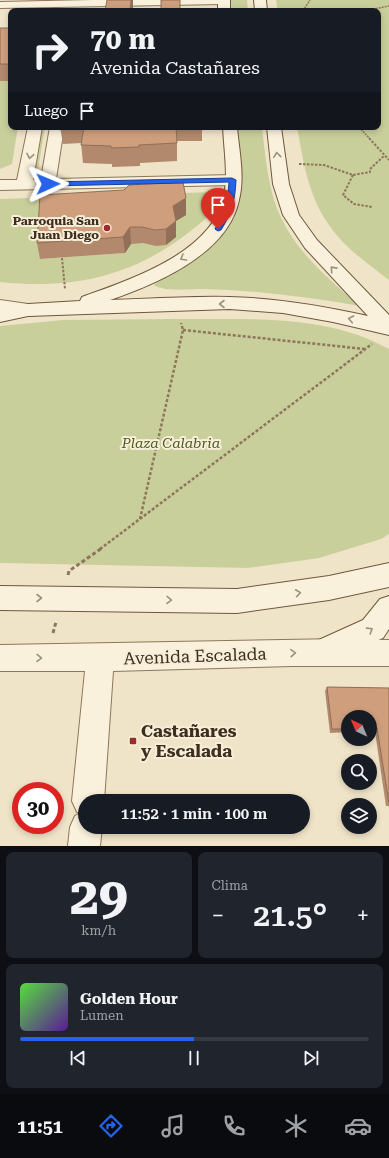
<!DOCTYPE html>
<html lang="es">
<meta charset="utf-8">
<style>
:root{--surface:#171b24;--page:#20242c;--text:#f1f3f6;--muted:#9ea1a6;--line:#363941;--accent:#2563eb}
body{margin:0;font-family:"Roboto Serif",serif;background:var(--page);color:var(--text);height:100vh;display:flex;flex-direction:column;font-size:15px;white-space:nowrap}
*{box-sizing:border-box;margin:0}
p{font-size:13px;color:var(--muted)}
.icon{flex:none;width:22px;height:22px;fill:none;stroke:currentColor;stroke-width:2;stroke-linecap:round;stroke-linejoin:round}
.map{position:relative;height:846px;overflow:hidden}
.side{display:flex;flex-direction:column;gap:6px;padding:6px;background:#0d0f14;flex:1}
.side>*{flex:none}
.guide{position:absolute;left:8px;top:8px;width:373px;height:122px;border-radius:8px;box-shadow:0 2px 6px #0003;background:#171b24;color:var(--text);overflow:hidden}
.needle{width:26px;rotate:316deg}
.fabs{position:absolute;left:341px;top:710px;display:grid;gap:8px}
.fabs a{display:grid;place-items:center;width:36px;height:36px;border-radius:50%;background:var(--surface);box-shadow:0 2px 6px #0003;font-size:20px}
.speed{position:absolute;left:12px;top:782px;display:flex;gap:8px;font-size:20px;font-weight:700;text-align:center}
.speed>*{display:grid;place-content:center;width:52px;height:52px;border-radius:50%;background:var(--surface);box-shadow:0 2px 6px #0003;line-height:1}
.speed .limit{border:6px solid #d22;background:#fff;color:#111}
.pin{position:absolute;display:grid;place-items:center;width:34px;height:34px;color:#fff;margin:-41px -17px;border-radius:50% 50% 50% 0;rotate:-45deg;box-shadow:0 0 4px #0007}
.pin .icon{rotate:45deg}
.me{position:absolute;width:44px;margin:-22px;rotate:89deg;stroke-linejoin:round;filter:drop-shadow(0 0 3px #0008)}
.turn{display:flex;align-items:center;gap:14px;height:84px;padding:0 16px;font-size:18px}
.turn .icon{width:52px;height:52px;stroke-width:2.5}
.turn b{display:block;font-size:28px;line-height:34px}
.then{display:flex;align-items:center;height:38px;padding:0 16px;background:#0003;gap:8px;font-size:15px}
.big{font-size:30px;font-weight:600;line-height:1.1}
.side .card{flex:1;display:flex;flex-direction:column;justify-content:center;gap:6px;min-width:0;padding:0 14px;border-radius:8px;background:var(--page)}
.side .dial{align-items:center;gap:0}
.dial b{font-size:52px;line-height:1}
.song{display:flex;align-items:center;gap:12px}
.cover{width:48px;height:48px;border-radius:6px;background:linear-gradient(135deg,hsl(110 70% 55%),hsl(270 70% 35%))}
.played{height:4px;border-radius:2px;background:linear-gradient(90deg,var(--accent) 50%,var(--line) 50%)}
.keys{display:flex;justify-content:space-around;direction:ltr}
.heat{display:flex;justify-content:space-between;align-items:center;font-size:22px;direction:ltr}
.side .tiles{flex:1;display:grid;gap:6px;grid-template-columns:1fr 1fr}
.card:last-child{grid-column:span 2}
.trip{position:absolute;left:78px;top:794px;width:232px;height:40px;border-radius:20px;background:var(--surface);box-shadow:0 2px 6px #0003;font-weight:600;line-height:40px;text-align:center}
.dock{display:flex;height:64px;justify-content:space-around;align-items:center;background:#090b0e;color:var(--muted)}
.dock .icon{width:28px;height:28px}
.dock .current{color:var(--accent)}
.dock b{font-size:18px;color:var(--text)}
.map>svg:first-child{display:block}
.green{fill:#c9cf9b;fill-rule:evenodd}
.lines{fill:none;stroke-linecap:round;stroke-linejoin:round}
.minor-casing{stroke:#8d765c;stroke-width:2}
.tertiary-casing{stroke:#8d765c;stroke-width:2}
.secondary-casing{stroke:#6f573f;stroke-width:2}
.path-far3{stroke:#8d765c;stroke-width:1.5;stroke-dasharray:2 1;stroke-linecap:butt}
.path-far2{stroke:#8d765c;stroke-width:2;stroke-dasharray:2.5 1.5;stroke-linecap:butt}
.path-far1{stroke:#8d765c;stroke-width:2.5;stroke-dasharray:3 2;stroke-linecap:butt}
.path{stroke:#8d765c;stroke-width:3;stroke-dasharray:4 2.5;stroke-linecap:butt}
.minor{fill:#faf1dc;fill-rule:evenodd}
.tertiary{fill:#faf1dc;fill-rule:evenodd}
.secondary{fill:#faf1dc;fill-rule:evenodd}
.wall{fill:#b2896c}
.shaded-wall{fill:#916f58}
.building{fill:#cf9f7d;stroke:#916f58}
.oneway{stroke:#9c907e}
.route{fill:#2563eb;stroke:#184099}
.poi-dot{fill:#9e2a2b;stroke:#f7eed8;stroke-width:1.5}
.labels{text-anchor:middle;stroke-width:4;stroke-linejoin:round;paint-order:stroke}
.far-poi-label{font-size:12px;font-weight:bold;fill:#3d2e20;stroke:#f7eed8;text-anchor:end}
.park-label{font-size:14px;font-style:italic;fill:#4d5a26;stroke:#f7eed8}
.near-street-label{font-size:17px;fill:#3d2e20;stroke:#f7eed8}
.near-poi-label{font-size:17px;font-weight:bold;fill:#3d2e20;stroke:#f7eed8;text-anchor:start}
</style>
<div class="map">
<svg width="389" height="846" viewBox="0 0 389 846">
<rect width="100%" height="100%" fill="#f0e4c8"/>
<!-- green -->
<path class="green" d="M228,0H247L248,11H228Z
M276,0H389V280C367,263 342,246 327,222C308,194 303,160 297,127H378V11H278Z
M0,81H11V127H18L12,164L0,169Z
M42,127H45L37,176L35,177L33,176Z
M235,127H262C265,152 267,178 275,203C290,247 326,277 360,306C307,297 255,290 202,289C190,289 162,292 154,285C161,274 179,270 190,262C207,250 225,235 235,216C245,195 237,151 235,127Z
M213,192V212C149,271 86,291 0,282V199ZM131,244L125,253L40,259Z
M169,319C242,320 323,312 389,349V534L381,539L319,558L248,568L0,563V326L63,320Z"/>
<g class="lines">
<defs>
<path id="minor" d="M92,0H229L230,1L224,4L0,8V2Z
M28,127H42L33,180L41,179L50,127H64L56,179L233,175L238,177L241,180L238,183L233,185L0,190V180H17Z"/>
<path id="tertiary" d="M0,300L35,305L38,310L35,315L28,316L0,312Z
M340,639L389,640V666H292L113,671L104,801H85V827H102L100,846H68L70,827L75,816L80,813L77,812L72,801L85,671H0V645Z"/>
<path id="secondary" d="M218,0H230V11H218Z
M254,0H266L267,11H255Z
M223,127H237C239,151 245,176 239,200C228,254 157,284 110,300C150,299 190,296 229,297C276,298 323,306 368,316L305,248L283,215L273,184L267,127H281L289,184L299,215L317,240L389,315V335L333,322L283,313L230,309L28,316L0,322V308L28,304L80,301L82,297C129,280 209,254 223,200C229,177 224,151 223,127Z
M389,563V587L329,600L237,613L0,610V586L237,589L329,576Z
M389,596V629L383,638L322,665L312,661L308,652L312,643L363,620L380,599Z"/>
</defs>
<!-- minor casing -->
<use href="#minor" class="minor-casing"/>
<!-- tertiary casing -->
<use href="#tertiary" class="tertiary-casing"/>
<!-- secondary casing -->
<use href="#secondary" class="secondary-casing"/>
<!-- path-far3 -->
<path class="path-far3" d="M303,11L310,0
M364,11L389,6
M359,127L370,139"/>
<!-- path-far2 -->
<path class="path-far2" d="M369,138L389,160
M299,164L324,165L353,175L370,172V169L384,156
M353,175L343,195L354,204L372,207
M62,258L65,289"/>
<!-- path-far1 -->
<path class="path-far1" d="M183,330L365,349
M140,519L183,330L181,323
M100,549L372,344"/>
<!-- path -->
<path class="path" d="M68,575L69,571L102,548
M53,633L56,622"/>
<!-- minor -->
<use href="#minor" class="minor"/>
<!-- tertiary -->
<use href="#tertiary" class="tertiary"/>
<!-- secondary -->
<use href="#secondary" class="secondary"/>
</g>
<!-- wall -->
<path class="wall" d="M0,28H11V81H0Z
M60,127H202V141H177V161L140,163V166L112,167V164L83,163L81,143L63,144Z
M186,198V215L176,221V237L166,245L156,246L143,243L131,244L125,253L40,259L37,243Z
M327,687L389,688V806H386L375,732H370V717H348V732L330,733L325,691Z"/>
<!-- shaded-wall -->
<path class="shaded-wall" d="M131,0H133V11H130Z
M186,198V215L174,222L173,206Z
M176,221V237L166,245V229Z
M130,227L131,244L125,253L123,237Z"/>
<!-- building -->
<path class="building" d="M107,0H131L130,11H105Z
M161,0H180V11H161Z
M0,28H11V64H0Z
M84,127H176L177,143L139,145V147L111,148V146L81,145Z
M183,182L186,198L173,206L176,221L166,229L155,230L142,227H130L123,237L37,243L40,195L124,190L129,185Z
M327,687L389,688V803L377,728H370V717H348V729H332Z"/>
<!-- one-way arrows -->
<defs><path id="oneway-chevron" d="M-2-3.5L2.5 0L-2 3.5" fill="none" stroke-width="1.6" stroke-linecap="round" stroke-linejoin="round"/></defs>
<g class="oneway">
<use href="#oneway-chevron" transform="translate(277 155) rotate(-96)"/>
<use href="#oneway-chevron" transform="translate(30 156) rotate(101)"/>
<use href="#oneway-chevron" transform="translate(183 258) rotate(150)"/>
<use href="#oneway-chevron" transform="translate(333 269) rotate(-132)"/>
<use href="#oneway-chevron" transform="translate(222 304) rotate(180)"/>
<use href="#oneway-chevron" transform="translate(351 319) rotate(-169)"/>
<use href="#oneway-chevron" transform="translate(298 593) rotate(-8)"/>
<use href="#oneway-chevron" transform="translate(39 598)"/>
<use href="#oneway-chevron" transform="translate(169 600) rotate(1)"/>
<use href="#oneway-chevron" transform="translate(370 630) rotate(-32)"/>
<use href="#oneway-chevron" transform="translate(293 653) rotate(-2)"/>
<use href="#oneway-chevron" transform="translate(39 658) rotate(1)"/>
</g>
<!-- route -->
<path class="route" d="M232,178L236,180C235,201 232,212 221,230L218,231L215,229C224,213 228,200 229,182L48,186L45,184L48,182Z"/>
<!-- markers -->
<g class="poi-dot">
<circle cx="107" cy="228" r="4"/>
<rect x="129" y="737" width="8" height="8" rx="2"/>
</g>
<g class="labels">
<!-- far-poi labels -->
<g class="far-poi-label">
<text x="99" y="225">Parroquia San<tspan x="99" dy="14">Juan Diego</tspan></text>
</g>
<!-- park labels -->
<g class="park-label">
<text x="171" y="448">Plaza Calabria</text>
</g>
<!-- near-street labels -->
<g class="near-street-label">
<text transform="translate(195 656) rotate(-2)" y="6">Avenida Escalada</text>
</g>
<!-- near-poi labels -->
<g class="near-poi-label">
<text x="141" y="737">Castañares<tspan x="141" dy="20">y Escalada</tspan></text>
</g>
</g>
</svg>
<div class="fabs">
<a><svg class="needle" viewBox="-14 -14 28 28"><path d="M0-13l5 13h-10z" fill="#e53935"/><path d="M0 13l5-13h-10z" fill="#9ea1a6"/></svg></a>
<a><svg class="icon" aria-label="search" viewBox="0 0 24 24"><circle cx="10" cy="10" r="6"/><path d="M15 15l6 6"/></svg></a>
<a><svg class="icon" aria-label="layers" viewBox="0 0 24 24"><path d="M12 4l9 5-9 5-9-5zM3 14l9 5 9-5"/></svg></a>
</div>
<div class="speed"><div class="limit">30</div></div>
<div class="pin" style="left:218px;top:229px;background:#d93025"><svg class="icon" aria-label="arrive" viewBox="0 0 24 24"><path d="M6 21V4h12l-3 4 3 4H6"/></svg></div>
<svg class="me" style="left:48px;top:184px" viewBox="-20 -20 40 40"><path d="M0-17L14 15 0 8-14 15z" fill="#2563eb" stroke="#fff" stroke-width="4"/></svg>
<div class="trip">11:52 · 1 min · 100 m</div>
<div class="guide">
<div class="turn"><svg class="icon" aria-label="right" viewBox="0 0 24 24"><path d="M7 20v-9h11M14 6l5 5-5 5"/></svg><div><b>70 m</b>Avenida Castañares</div></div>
<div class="then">Luego<svg class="icon" aria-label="arrive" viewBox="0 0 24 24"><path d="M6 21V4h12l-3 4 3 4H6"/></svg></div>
</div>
</div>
<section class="side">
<div class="tiles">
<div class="card dial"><b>29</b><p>km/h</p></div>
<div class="card"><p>Clima</p>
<div class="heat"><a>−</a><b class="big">21.5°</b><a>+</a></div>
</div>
<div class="card">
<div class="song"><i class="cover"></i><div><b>Golden Hour</b><p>Lumen</p></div></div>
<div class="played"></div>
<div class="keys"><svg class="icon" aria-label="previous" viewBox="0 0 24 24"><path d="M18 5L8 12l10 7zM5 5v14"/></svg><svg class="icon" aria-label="pause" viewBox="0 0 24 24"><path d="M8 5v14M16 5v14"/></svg><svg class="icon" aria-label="next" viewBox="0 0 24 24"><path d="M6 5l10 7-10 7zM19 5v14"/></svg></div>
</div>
</div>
</section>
<nav class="dock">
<b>11:51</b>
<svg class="icon current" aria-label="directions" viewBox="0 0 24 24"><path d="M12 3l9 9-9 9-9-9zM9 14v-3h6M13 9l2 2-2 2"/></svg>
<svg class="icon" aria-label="music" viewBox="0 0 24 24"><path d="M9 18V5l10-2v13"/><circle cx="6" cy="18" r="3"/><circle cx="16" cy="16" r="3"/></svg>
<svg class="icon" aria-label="phone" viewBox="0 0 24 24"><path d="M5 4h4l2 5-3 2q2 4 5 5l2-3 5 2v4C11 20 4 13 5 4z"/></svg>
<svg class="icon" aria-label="climate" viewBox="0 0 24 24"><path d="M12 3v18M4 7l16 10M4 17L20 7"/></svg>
<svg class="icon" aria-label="car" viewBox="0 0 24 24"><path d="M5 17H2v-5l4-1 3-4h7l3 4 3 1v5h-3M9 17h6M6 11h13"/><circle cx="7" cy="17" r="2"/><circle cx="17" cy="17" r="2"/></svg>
</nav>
